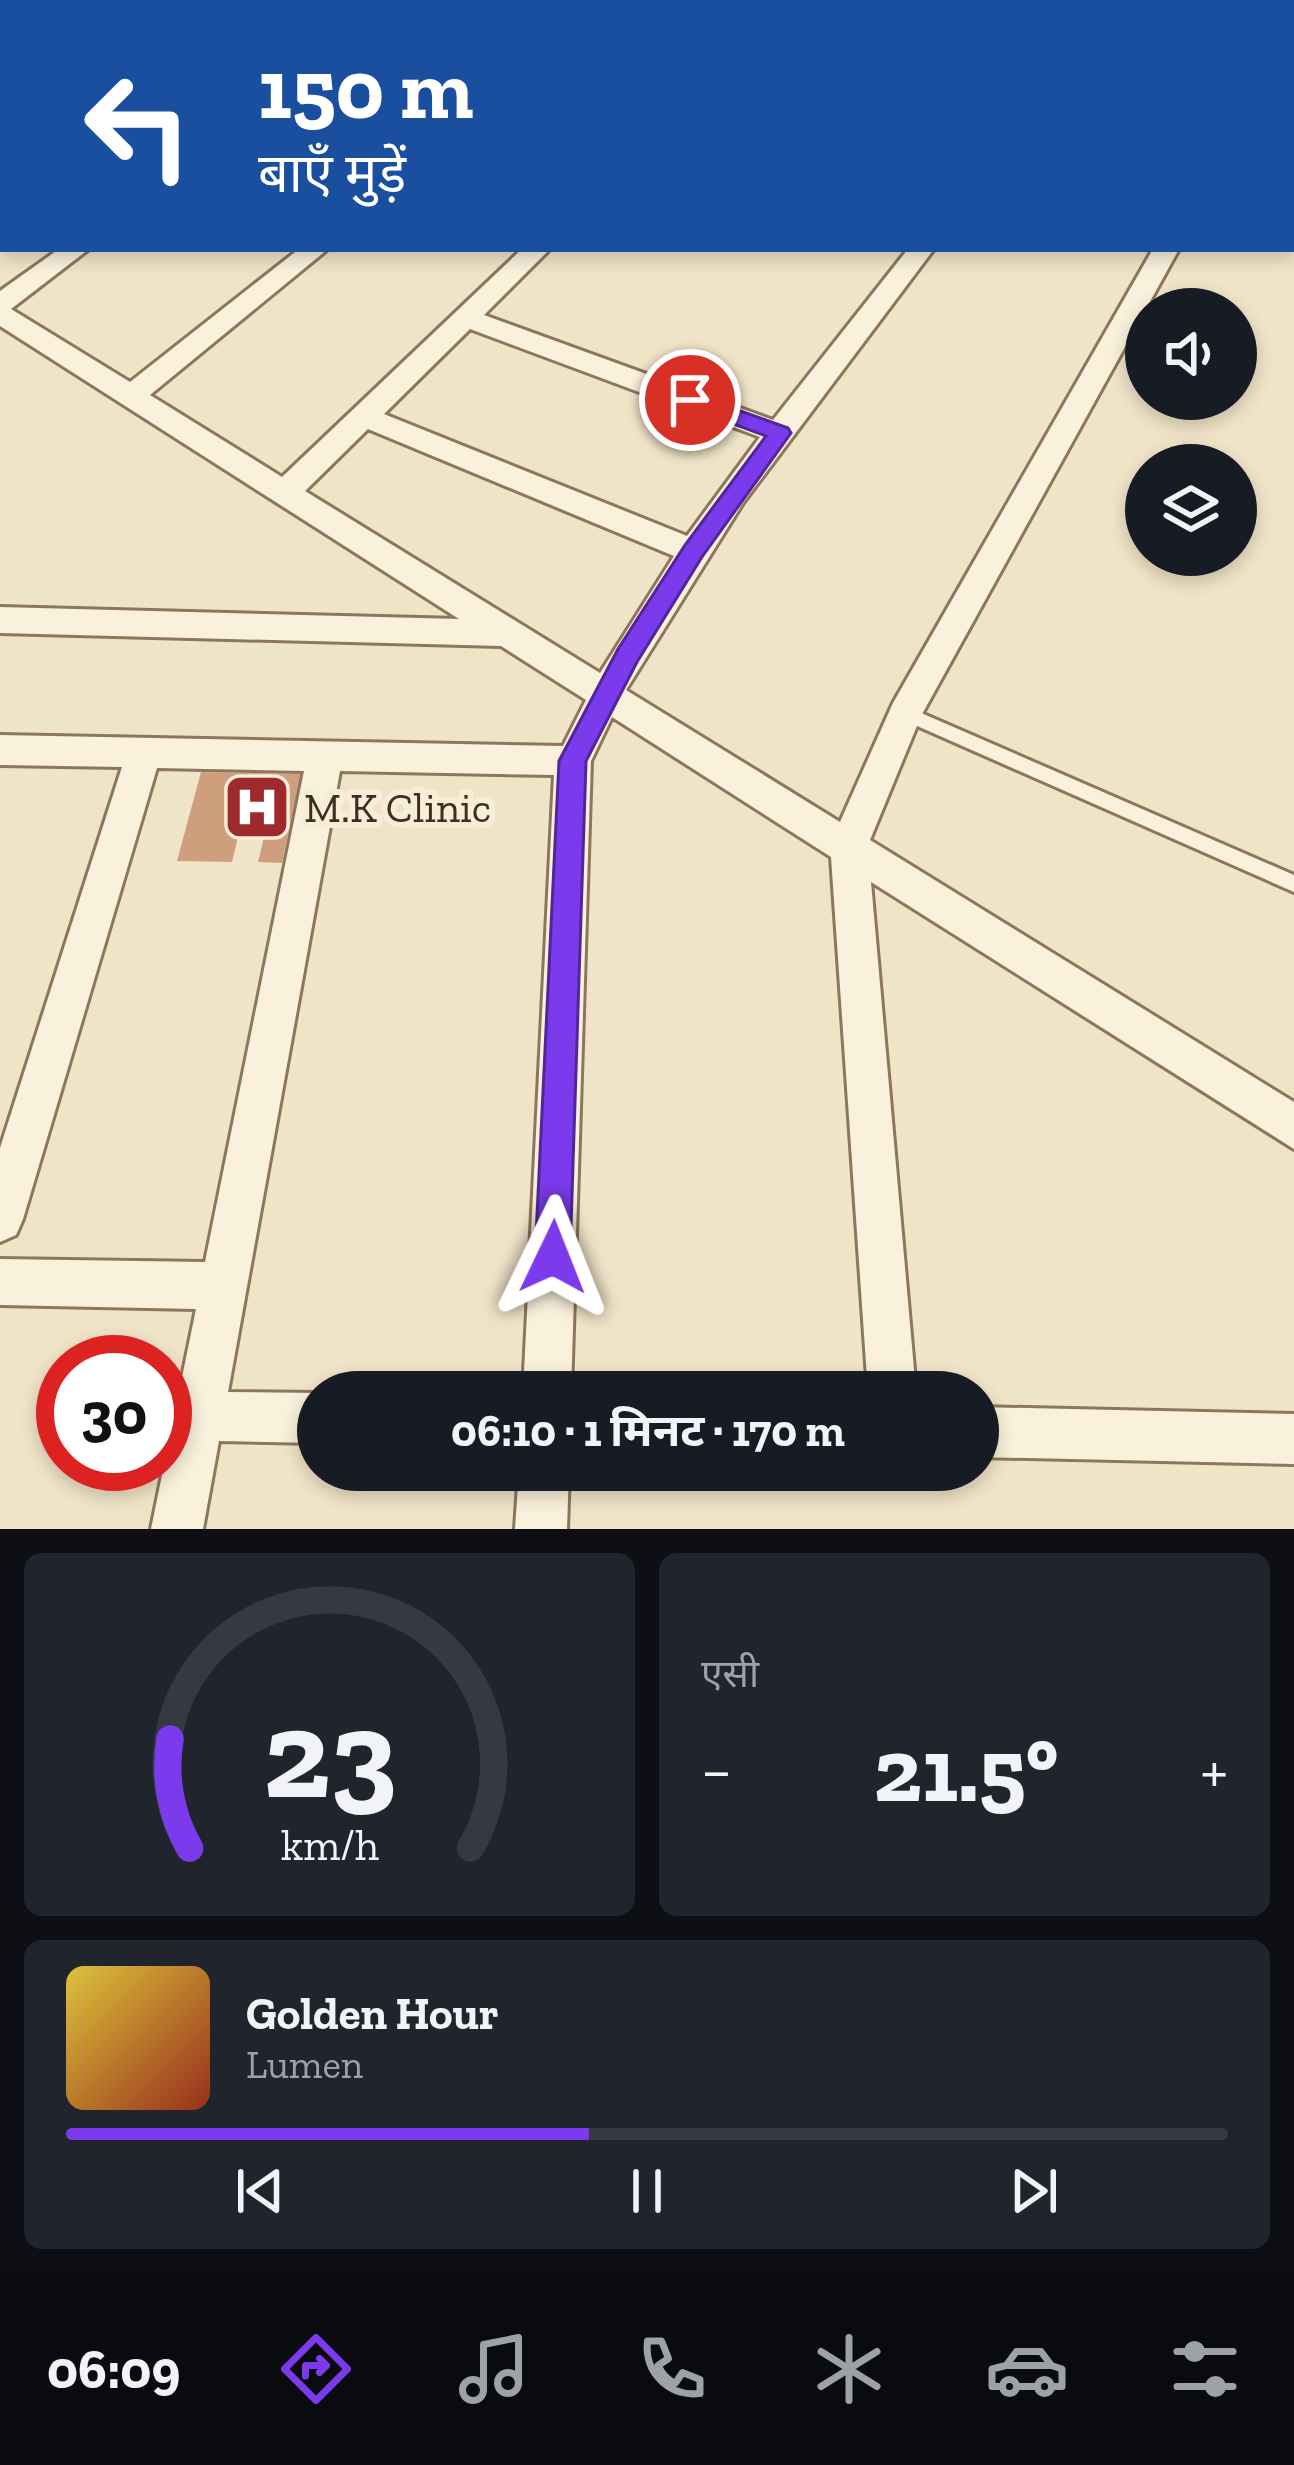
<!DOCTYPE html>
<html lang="hi">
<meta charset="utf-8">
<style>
:root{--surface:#171b24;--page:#20242c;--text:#f1f3f6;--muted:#9ea1a6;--line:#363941;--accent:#7c3aed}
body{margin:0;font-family:"Zilla Slab","Noto Sans Devanagari",serif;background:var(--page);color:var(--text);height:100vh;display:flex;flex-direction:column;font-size:45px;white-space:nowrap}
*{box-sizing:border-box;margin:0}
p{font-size:39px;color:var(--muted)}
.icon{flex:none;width:66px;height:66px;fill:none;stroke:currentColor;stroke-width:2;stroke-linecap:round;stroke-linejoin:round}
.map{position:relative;height:1529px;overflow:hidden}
.sheet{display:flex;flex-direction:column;gap:24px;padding:24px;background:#0d0f14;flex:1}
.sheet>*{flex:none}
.banner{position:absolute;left:0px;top:0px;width:1296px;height:252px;box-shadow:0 6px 18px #0003;background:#1a4fa0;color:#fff;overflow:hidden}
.fabs{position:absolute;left:1125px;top:288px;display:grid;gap:24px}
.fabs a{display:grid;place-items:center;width:132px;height:132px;border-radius:50%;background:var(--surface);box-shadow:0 6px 18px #0003;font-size:60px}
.speed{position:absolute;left:36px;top:1335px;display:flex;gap:24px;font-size:60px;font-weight:700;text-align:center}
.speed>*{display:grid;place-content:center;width:156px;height:156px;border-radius:50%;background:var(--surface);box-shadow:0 6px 18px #0003;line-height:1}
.speed .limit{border:18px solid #d22;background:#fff;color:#111}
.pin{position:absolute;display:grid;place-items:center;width:102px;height:102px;color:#fff;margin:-51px;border:6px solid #fff;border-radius:50%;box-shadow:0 3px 12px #0007}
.me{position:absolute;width:132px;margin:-66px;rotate:2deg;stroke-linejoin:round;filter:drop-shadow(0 0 9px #0008)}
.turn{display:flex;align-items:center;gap:42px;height:252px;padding:0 60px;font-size:54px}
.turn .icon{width:156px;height:156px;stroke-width:2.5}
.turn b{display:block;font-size:84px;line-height:102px}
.big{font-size:90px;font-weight:700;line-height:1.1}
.sheet .tile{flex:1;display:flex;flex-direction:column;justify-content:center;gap:18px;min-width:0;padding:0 42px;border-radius:18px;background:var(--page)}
.sheet .dial{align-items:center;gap:0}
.dial svg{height:312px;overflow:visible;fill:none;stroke:var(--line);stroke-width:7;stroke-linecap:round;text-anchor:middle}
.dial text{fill:var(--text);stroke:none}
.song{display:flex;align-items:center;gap:36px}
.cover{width:144px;height:144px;border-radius:18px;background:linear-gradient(135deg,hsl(50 70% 55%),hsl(10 70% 35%))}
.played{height:12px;border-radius:6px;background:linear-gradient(90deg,var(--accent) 45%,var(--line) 45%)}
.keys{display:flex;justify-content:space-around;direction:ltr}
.heat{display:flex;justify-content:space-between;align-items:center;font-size:66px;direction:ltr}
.sheet .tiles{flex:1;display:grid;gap:24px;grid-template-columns:1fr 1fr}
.tile:last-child{grid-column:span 2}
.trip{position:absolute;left:297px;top:1371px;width:702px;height:120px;border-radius:60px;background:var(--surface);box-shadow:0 6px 18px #0003;font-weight:700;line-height:120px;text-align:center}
.tab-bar{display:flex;height:192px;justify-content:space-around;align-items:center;background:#090b0e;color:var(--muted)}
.tab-bar .icon{width:84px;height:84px}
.tab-bar .on{color:var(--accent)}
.tab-bar b{font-size:54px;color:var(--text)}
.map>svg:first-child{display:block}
.building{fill:#cf9f7d}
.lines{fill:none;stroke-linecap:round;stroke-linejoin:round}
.service-casing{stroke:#8d765c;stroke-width:6}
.minor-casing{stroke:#8d765c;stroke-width:6}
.service{fill:#faf1dc;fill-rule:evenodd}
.minor{fill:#faf1dc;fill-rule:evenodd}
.route{fill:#7c3aed;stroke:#51269a;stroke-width:3}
.labels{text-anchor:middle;stroke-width:12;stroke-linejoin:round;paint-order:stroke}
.poi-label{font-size:42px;fill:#3d2e20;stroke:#f7eed8;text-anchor:start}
</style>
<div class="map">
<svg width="1294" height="1529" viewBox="0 0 1294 1529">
<rect width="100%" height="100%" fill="#f0e4c8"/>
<!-- building -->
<path class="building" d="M201,772L301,774L282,863L258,862L265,833H239L232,862L177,861Z"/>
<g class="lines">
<defs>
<path id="service" d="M905,706L1294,875V892L899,718L896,713L899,708Z"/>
<path id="minor" d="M190,0H217L219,3H192Z
M526,0H555L557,3H528Z
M810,0H840L842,3H812Z
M1294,15V29H1293V15Z
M0,45H3V59L0,58Z
M3,148V163L0,164V149Z
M59,249H89L11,309L130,382L299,249H328L150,395L282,477L522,249H550L484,315L773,420L908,249H934L743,503L626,690L840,822L893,703L1153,249H1179L921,716L870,840L1294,1102V1149L871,882L916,1392H868L831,857L612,717L591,761L571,1392H523L554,775L340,771L228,1392L318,1393V1443L219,1441L203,1529H151L196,1309L0,1305V1259L205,1262L304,771L157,768L23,1219L16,1235L0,1242V1148L122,767L0,765V735L563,746L586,700L501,646L0,633V607L459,619L0,326V291ZM470,329L760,437L687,536L384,414ZM368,429L674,556L600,673L305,491Z
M978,1407L1294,1414V1464L978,1457Z
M519,1470H569L567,1529H515Z"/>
</defs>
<!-- service casing -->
<use href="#service" class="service-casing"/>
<!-- minor casing -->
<use href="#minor" class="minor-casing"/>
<!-- service -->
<use href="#service" class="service"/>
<!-- minor -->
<use href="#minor" class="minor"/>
</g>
<!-- route -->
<path class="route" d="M690,393L788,428L791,433L702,557L637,662L586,761L570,1257L565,1269L553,1274L540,1269L535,1257L559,761L618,649L685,545L766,436L682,405L679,400Z"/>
<!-- icons -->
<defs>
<symbol id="hospital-square" viewBox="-11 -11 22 22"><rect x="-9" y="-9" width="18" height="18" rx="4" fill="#9e2a2b" stroke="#f7eed8"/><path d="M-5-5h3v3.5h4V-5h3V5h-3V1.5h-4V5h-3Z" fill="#fff"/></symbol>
</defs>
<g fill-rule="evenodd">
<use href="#hospital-square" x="219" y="769" width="76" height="76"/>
</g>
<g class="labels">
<!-- poi labels -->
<g class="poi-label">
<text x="304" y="822">M.K Clinic</text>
</g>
</g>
</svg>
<div class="fabs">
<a><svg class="icon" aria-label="sound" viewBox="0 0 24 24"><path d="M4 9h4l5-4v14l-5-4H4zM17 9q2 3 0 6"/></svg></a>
<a><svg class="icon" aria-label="layers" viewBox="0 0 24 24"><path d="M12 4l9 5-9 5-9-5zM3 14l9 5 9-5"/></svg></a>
</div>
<div class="speed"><div class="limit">30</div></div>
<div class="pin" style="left:690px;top:400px;background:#d93025"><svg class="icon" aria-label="arrive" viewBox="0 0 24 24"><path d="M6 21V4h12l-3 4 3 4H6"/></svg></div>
<svg class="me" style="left:553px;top:1257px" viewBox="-20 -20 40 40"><path d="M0-17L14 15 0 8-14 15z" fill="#7c3aed" stroke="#fff" stroke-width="4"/></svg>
<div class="trip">06:10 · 1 मिनट · 170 m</div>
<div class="banner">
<div class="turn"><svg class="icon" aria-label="left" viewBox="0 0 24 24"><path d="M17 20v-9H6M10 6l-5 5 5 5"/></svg><div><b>150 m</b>बाएँ मुड़ें</div></div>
</div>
</div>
<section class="sheet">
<div class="tiles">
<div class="tile dial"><svg viewBox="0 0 100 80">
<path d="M14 69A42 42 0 1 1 86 69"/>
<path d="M14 69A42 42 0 0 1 9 41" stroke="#7c3aed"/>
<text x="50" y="56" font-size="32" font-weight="700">23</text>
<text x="50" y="72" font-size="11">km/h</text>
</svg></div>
<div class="tile"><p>एसी</p>
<div class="heat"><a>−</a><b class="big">21.5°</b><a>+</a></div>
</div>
<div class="tile">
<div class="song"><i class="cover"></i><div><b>Golden Hour</b><p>Lumen</p></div></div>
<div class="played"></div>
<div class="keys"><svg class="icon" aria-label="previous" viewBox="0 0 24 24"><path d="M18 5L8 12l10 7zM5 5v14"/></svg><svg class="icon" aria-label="pause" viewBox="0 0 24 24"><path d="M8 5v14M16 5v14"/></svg><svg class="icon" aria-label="next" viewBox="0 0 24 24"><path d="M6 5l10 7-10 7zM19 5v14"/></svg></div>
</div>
</div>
</section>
<nav class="tab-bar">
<b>06:09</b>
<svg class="icon on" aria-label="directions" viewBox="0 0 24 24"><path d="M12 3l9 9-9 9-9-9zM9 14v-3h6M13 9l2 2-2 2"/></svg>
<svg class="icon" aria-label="music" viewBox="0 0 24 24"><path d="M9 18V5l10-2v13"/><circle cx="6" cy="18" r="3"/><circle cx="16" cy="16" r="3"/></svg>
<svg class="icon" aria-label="phone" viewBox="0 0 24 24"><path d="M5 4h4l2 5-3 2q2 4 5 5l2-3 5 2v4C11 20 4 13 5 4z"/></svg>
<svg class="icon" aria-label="climate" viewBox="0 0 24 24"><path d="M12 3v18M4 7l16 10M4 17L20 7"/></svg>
<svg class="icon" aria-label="car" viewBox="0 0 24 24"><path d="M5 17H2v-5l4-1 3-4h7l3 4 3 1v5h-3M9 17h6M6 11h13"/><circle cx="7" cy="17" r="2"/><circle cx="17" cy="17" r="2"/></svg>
<svg class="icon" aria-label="filters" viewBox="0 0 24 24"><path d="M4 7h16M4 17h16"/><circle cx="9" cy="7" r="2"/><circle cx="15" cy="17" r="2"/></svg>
</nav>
